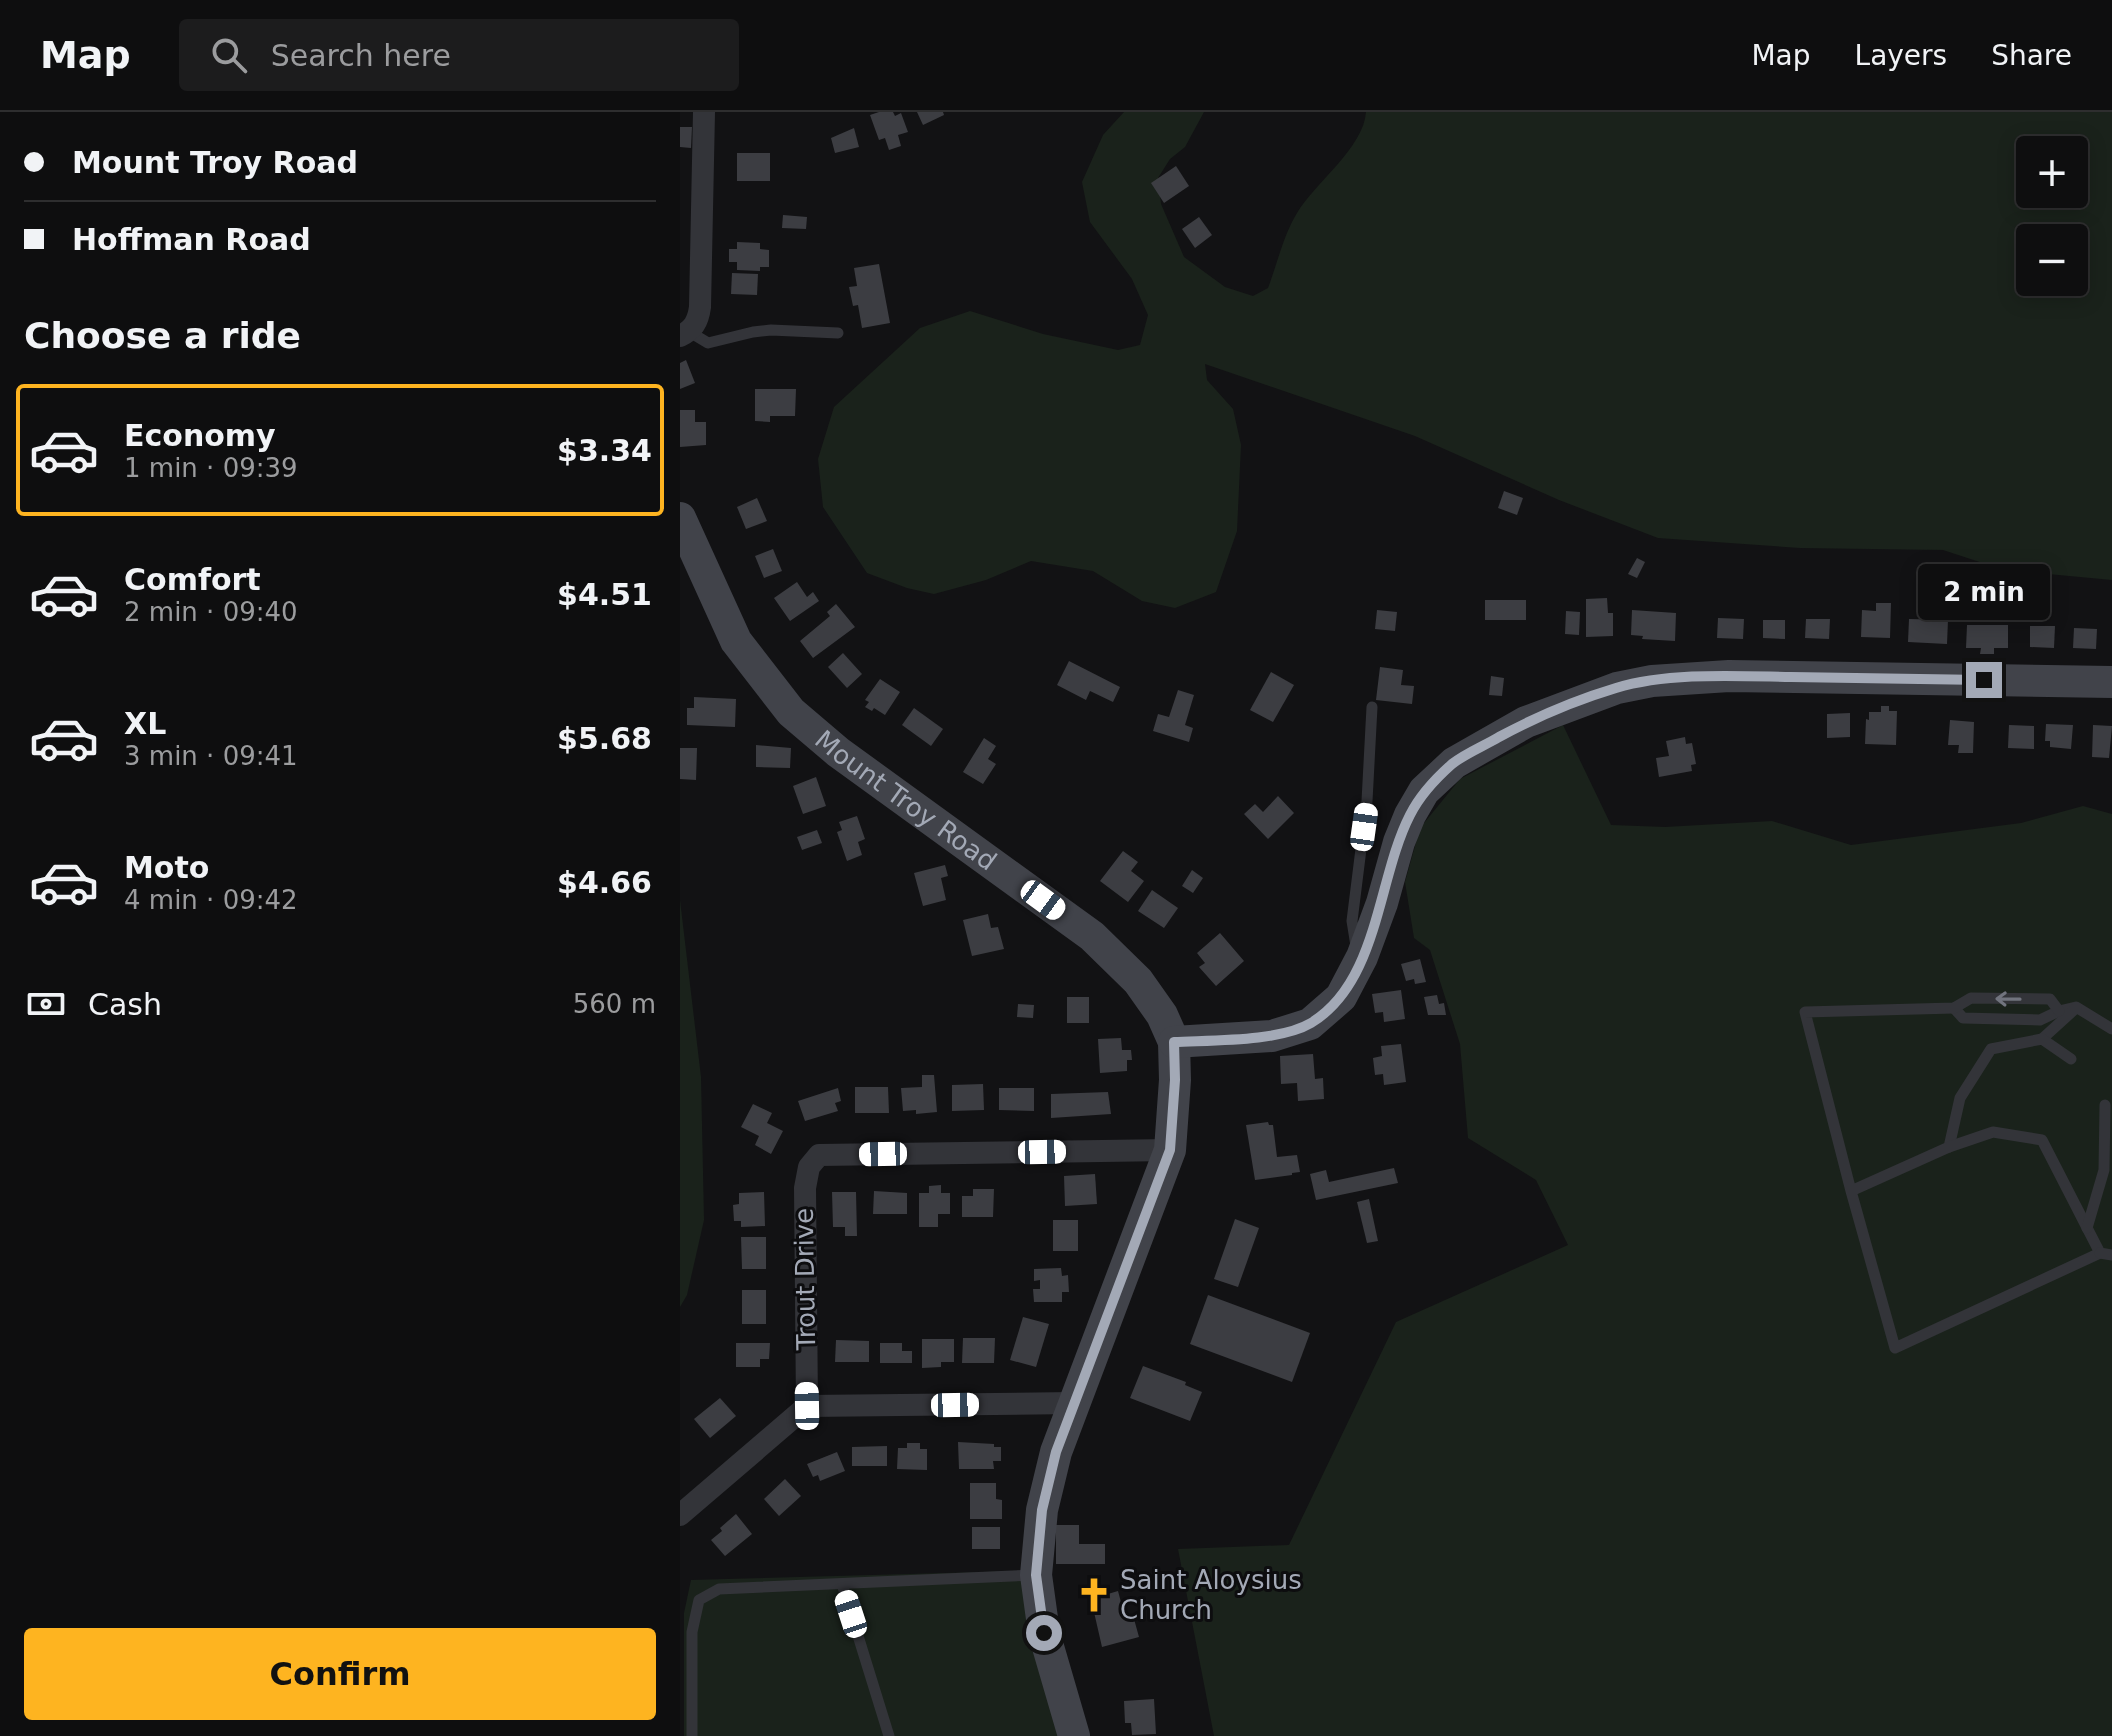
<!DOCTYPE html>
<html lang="en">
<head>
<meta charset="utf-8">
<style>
  :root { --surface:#0e0e0f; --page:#1c1c1d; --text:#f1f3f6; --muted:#9b9c9e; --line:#2e2e2f; --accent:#feb420 }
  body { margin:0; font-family:"DejaVu Sans",sans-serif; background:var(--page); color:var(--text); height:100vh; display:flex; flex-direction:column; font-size:30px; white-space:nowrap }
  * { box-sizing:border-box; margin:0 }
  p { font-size:26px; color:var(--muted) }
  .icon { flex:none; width:44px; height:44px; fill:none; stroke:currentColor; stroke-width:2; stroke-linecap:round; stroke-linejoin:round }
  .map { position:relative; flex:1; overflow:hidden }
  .side { display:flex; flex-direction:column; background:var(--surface); width:680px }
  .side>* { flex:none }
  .hud { display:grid; align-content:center; height:176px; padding:0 24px; background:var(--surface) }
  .buttons { position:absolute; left:1336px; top:24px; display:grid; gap:16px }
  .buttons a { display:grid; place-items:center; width:72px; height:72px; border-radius:8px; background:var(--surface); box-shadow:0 4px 20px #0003,0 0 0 2px var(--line); font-size:40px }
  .end { position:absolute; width:36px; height:36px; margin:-18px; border:10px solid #a3a9b6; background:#111; box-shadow:0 0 0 4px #111 }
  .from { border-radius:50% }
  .bubble { position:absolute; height:56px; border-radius:8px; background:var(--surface); box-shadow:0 4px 20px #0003,0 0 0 2px var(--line); font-size:26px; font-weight:800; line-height:56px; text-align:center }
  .car { position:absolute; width:24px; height:48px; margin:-24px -12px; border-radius:10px; box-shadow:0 0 6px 2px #0007; background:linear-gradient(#fff 24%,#345 0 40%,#fff 0 76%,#345 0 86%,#fff 0) }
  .hud b { display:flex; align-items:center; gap:28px; height:76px; font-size:30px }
  .hud b+b { border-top:2px solid var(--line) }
  .hud i { width:20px; height:20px; background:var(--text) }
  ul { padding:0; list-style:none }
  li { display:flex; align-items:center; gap:24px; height:132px; margin:0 16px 12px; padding:0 8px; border:4px solid transparent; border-radius:8px }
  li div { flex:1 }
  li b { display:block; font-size:30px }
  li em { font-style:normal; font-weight:800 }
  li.active { border-color:var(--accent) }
  li>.icon { width:72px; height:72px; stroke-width:1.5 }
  h2 { padding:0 24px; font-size:36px; line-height:96px }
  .pay { display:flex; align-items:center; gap:20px; height:88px; padding:0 24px; font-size:30px }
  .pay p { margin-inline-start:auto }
  .button { display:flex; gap:16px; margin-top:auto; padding:16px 24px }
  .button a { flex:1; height:92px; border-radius:8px; background:var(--accent); color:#111; font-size:32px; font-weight:800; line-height:92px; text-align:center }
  header { display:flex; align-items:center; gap:48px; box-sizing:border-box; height:112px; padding:0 40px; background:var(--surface); border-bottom:2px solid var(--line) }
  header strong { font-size:38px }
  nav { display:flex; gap:44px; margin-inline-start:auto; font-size:28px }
  .search { width:560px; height:72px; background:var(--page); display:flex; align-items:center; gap:20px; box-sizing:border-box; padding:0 28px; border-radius:8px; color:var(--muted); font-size:30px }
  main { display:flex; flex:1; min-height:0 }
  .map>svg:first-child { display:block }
  .green { fill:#1a221b; fill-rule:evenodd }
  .building { fill:#3c3d42 }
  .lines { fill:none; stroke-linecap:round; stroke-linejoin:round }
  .lane { stroke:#333439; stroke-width:11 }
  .street { stroke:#333439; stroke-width:22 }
  .secondary { stroke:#41434a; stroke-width:32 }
  .oneway { stroke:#71747e }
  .route { stroke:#a3a9b6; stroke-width:10 }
  .labels { text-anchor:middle; stroke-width:6; stroke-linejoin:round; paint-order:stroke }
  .street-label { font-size:26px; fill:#a3a9b6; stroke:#0d0d0f }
  .poi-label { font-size:26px; fill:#a3a9b6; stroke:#0d0d0f; text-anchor:start }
</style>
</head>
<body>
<header>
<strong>Map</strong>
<div class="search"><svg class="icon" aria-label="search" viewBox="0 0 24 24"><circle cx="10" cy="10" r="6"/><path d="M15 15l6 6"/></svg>Search here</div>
<nav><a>Map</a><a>Layers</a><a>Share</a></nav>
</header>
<main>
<section class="side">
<div class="hud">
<b><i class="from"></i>Mount Troy Road</b>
<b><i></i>Hoffman Road</b>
</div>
<h2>Choose a ride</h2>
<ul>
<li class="active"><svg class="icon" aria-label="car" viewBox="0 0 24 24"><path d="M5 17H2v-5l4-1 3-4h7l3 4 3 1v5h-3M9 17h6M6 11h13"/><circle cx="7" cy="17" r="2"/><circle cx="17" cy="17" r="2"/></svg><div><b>Economy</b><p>1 min · 09:39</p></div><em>$3.34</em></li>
<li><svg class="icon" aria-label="car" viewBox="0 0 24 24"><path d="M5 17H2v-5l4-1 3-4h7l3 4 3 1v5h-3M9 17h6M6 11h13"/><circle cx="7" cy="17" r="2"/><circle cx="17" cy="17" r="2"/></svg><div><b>Comfort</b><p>2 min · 09:40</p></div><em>$4.51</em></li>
<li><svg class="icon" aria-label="car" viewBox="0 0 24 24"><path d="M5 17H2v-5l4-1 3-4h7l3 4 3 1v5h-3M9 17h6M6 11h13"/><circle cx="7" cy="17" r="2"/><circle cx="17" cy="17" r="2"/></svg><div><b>XL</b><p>3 min · 09:41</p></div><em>$5.68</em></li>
<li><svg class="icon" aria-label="car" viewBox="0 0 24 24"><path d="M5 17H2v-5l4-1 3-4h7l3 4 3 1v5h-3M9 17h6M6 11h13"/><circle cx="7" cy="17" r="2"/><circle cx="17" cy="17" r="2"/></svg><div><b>Moto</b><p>4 min · 09:42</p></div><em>$4.66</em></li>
</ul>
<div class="pay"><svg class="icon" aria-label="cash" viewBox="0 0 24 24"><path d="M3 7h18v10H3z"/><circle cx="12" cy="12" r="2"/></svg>Cash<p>560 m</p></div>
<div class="button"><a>Confirm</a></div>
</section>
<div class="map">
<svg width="1432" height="1624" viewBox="0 0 1432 1624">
  <rect width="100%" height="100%" fill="#121214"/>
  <g class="green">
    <path d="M444 0H524L505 35 490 47 478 66 481 92 504 145 545 175 573 184 588 176C597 152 604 122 617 101 635 71 684 35 686 0H1432V468L1324 458 1263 438 1120 436 978 426 879 388 735 324 525 252 527 268 553 297 561 333 557 419 536 480 495 496 462 489 413 459 351 449 306 468 254 482 227 476 187 461 143 395 138 347 154 295 240 216 290 199 363 222 438 238 460 233 468 203 452 167 410 110 402 70 423 23ZM1350 38H1394V82H1350ZM1350 126H1394V170H1350Z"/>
    <polygon points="883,613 931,713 985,715 1092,709 1171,733 1341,711 1403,694 1432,702 1432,1624 534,1624 498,1437 609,1433 716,1210 888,1133 856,1068 788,1026 780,932 750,838 734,826 725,770 740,716 780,667"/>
    <polygon points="0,788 21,965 24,1108 7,1183 0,1195"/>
    <polygon points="342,1459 382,1624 4,1624 4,1501 11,1468"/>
  </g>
  <g class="building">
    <polygon points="199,0 213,0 215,4 221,1 228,20 218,23 221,34 209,38 205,26 199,28 190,3"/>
    <polygon points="237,0 263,0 264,3 243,13"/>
    <polygon points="0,15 12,15 11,36 0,35"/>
    <polygon points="174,16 179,35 155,41 151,26"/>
    <rect x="57" y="41" width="33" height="28"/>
    <polygon points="496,54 509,74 484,91 471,71"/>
    <polygon points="103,103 127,105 126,117 102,116"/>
    <polygon points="519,105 532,123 515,136 502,117"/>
    <polygon points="57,130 80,131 80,137 89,138 89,155 80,155 80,159 57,158 57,150 49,150 49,137 57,137"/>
    <polygon points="199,152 210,211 182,216 178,193 173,194 169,175 177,174 174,156"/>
    <polygon points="52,161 78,162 77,183 51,182"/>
    <polygon points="6,248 15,271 0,277 0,251"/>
    <polygon points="75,277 116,277 115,304 90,304 90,310 75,309"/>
    <polygon points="0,298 15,298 15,310 26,310 26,333 0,335"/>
    <polygon points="824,379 843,386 837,403 818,396"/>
    <polygon points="77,386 87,409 66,417 57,395"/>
    <polygon points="93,437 102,459 84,466 75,444"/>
    <polygon points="957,446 965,450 957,466 948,462"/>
    <polygon points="1261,457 1280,458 1279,480 1260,479"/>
    <polygon points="117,470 127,485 133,480 139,489 110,509 94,486"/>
    <polygon points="927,486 928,501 933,501 933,524 906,525 906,487"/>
    <rect x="805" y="488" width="41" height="20"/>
    <polygon points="1196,491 1211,491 1210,526 1181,525 1182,498 1196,499"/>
    <polygon points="156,492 175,515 133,546 120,529 150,504 147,500"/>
    <polygon points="697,498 717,500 715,519 695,517"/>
    <polygon points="952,498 996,501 995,529 962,527 963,524 951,523"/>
    <polygon points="886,499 900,500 899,523 885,522"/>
    <polygon points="1038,506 1064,507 1063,527 1037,526"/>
    <polygon points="1126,507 1150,507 1149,527 1125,526"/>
    <polygon points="1229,507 1268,508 1267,532 1228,530"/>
    <polygon points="1083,508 1105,508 1105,527 1083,526"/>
    <polygon points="1287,513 1328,513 1328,536 1314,536 1314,542 1300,542 1301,536 1286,536"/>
    <polygon points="1350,514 1375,514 1374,536 1350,535"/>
    <polygon points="1394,516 1417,517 1416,537 1393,536"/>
    <polygon points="163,541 182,562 167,576 148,555"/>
    <polygon points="389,549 440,575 433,590 410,579 406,588 377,573"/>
    <polygon points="700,555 723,558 721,573 734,574 732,592 696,588"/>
    <polygon points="591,560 614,573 593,610 570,598"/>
    <polygon points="811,564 824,566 822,584 809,583"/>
    <polygon points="200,567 220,580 205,603 194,596 192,599 185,595 189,590 185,588"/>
    <polygon points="498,578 514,583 505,613 513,616 509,630 473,619 478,602 489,605"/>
    <polygon points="14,585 56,587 55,615 7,613 7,596 14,596"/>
    <polygon points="1201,594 1209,594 1209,599 1217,599 1216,633 1185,632 1186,607 1189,608 1189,600 1201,600"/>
    <polygon points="234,596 263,617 251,634 222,613"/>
    <polygon points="1170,601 1170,625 1147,626 1147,602"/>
    <polygon points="1270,608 1294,610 1293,641 1278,641 1279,633 1268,633"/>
    <polygon points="1366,612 1393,613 1391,637 1370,635 1370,629 1365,629"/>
    <polygon points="1329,613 1354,614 1354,637 1328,636"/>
    <polygon points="1413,613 1432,614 1429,646 1412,645"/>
    <polygon points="1005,625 1006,632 1012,631 1016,652 1011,653 1012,659 979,665 976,646 989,644 986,629"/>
    <polygon points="304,626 316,634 308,647 316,652 303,672 283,660"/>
    <polygon points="76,633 111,636 110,656 76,655"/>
    <polygon points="0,636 17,636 16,668 0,667"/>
    <polygon points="136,665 146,694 123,702 113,674"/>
    <polygon points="598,684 614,701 588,727 564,702 575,692 583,700"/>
    <polygon points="177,704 185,727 178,730 182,743 167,749 157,720 162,718 159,710"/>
    <polygon points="137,718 142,731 122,738 117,725"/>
    <polygon points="443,739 458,750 451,759 464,769 448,790 420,769"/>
    <polygon points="265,753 268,764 261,766 266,788 243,794 234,761"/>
    <polygon points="512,758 523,766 513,781 502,774"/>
    <polygon points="472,778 498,796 484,816 458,799"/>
    <polygon points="308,802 311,816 318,815 324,837 292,844 283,808"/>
    <polygon points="540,821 564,849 536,874 519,855 525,851 517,841"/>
    <polygon points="740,847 746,870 735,872 734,867 726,869 721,852"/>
    <polygon points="721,878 725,907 704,910 703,900 695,901 692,882"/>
    <polygon points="757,883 759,892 764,891 766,903 748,903 744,885"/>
    <rect x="387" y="885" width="22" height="26"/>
    <polygon points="338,892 354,893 353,906 337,905"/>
    <polygon points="441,926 442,938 451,938 452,948 447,948 447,959 420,961 418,927"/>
    <polygon points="721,932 726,970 704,973 703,962 695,963 693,946 702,944 701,934"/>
    <polygon points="633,942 635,967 643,966 644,987 618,989 617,971 601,972 600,944"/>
    <polygon points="242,963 254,963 257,1000 236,1002 236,998 223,999 221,976 242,975"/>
    <polygon points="303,972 304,998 272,999 272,973"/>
    <polygon points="175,975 208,975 209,1001 175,1001"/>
    <polygon points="158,976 161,989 155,991 158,999 125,1009 118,989"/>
    <polygon points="319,976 354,976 354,999 319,998"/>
    <polygon points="428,980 431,1002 371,1006 371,982"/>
    <polygon points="73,992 92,1001 87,1011 103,1019 91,1042 75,1033 79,1024 61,1015"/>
    <polygon points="588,1010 589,1013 593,1013 597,1045 617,1043 620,1060 612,1061 612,1063 575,1068 566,1013"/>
    <polygon points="714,1056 718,1071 636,1088 630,1062 646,1058 649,1070"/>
    <polygon points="415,1062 417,1092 385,1094 384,1064"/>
    <polygon points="261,1073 261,1081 270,1081 270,1102 258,1102 258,1115 239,1115 239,1081 249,1081 249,1074"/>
    <polygon points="293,1077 314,1077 313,1105 282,1105 282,1084 293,1084"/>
    <polygon points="194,1079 227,1081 227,1102 193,1102"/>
    <polygon points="84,1080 85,1114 61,1115 61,1109 54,1109 53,1093 59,1092 59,1081"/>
    <polygon points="152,1080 176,1080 177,1124 165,1124 165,1115 153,1115"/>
    <polygon points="689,1087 698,1129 687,1131 677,1090"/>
    <polygon points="555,1107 579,1116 558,1175 534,1167"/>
    <rect x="373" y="1108" width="25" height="31"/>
    <polygon points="61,1125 86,1125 86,1157 62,1157"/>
    <polygon points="381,1156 382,1164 388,1163 389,1180 382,1180 382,1190 354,1190 353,1177 360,1177 360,1168 354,1169 354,1157"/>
    <rect x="62" y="1178" width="24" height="34"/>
    <polygon points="528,1183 630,1221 612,1270 510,1232"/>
    <polygon points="343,1205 369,1212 356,1255 330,1248"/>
    <polygon points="283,1226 315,1226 314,1251 282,1251"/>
    <polygon points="242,1227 274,1227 274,1250 261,1250 261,1255 242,1256"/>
    <polygon points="156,1228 189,1229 189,1250 155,1250"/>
    <polygon points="56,1231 90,1231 89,1247 80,1247 80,1255 56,1255"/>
    <polygon points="200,1231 222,1231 222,1239 232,1239 232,1251 200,1251"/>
    <polygon points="463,1254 506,1270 505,1273 522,1280 510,1309 450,1286"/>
    <polygon points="40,1286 56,1304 30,1326 14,1307"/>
    <polygon points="278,1330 314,1332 314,1335 321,1335 321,1349 313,1349 314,1357 279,1357"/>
    <polygon points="227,1331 240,1331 240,1337 247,1337 247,1358 217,1357 218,1336 227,1336"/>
    <polygon points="207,1334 207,1354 172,1354 172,1335"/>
    <polygon points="157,1340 165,1359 140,1369 138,1363 133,1365 127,1352"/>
    <polygon points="105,1367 121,1384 99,1404 84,1387"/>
    <polygon points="290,1371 316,1371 316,1387 322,1388 322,1407 290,1407"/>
    <polygon points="56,1402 72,1422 45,1444 31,1428 42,1419 40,1416"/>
    <polygon points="376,1413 399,1413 399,1432 425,1432 425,1452 376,1452"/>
    <rect x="292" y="1415" width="28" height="22"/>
    <polygon points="438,1479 446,1509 454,1507 459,1525 422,1535 411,1487"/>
    <polygon points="474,1587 476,1622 452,1623 451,1611 445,1611 444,1589"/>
  </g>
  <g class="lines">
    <g class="lane">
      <polyline points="8,219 28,231 73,220 91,218 158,221"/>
      <polyline points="676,834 672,809 687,689 692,595"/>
      <polyline points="1274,896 1283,906 1360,908 1379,899 1396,895 1432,917"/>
      <polyline points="1362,927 1396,896"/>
      <polyline points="1269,1035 1280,986 1311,937 1362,927 1391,947"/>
      <polyline points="1171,1079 1269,1035 1313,1020 1362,1028 1420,1141 1215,1236 1171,1079 1125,900 1274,896 1291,886 1370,887 1379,899"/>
      <polyline points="1407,1116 1424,1058 1425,993"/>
      <polyline points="1420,1141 1432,1143"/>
      <polyline points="162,1472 209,1624"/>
      <polyline points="12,1624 12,1520 19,1488 39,1477 355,1463"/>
    </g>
    <g class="street">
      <path d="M0 224C13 218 18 210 20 195L24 0"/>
      <polyline points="127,1294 125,1076 129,1055 139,1043 490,1038"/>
      <polyline points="0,1403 127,1294 394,1291"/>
    </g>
    <g class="secondary">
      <path id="s1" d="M0 406 56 529 111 600 158 640 412 824 458 869 482 903 494 930 495 968 490 1038 376 1340 362 1398 356 1463 364 1521 394 1624"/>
      <polyline points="494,930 592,924 630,912 661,885 682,845 702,791 719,730 730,703 744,679 774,651 846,610 937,576 972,569 1049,564 1432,570"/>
    </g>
  </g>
  <defs><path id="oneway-shaft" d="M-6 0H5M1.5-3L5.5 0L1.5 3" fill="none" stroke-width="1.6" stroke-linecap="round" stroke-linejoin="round" transform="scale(2)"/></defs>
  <use class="oneway" href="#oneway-shaft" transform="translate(1328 887) rotate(-179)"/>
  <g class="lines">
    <path class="route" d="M364 1521 356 1463 362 1398 376 1340 490 1038 495 968 494 930C531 928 599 930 631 911 699 870 697 767 730 703 740 683 755 667 772 652 786 641 804 634 819 625 856 605 896 588 936 576 989 560 1056 564 1111 565 1175 566 1240 567 1304 568"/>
  </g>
  <defs>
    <g id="church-bare" transform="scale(2.76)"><path d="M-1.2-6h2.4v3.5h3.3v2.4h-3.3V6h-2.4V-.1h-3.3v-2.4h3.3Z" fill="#feb420" stroke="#0d0d0f" stroke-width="2.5" paint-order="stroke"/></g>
  </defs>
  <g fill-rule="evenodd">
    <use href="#church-bare" x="414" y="1483"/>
  </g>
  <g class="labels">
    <g class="street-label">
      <text dy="9" stroke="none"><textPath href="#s1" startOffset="370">Mount Troy Road</textPath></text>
      <text transform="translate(125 1167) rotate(-91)" y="9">Trout Drive</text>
    </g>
    <g class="poi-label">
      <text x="440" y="1477">Saint Aloysius<tspan x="440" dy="30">Church</tspan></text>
    </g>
  </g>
</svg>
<div class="buttons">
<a>+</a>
<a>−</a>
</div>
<i class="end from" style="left:364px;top:1521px"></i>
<i class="end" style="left:1304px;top:568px"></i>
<div class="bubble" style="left:1238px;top:452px;width:132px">2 min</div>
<i class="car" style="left:684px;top:715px;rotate:8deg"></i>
<i class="car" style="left:363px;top:788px;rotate:126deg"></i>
<i class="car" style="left:362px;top:1040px;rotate:89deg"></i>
<i class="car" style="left:203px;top:1042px;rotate:269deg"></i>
<i class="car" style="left:275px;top:1293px;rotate:89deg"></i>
<i class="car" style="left:127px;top:1294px;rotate:359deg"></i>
<i class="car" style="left:171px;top:1502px;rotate:342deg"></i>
</div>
</main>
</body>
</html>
